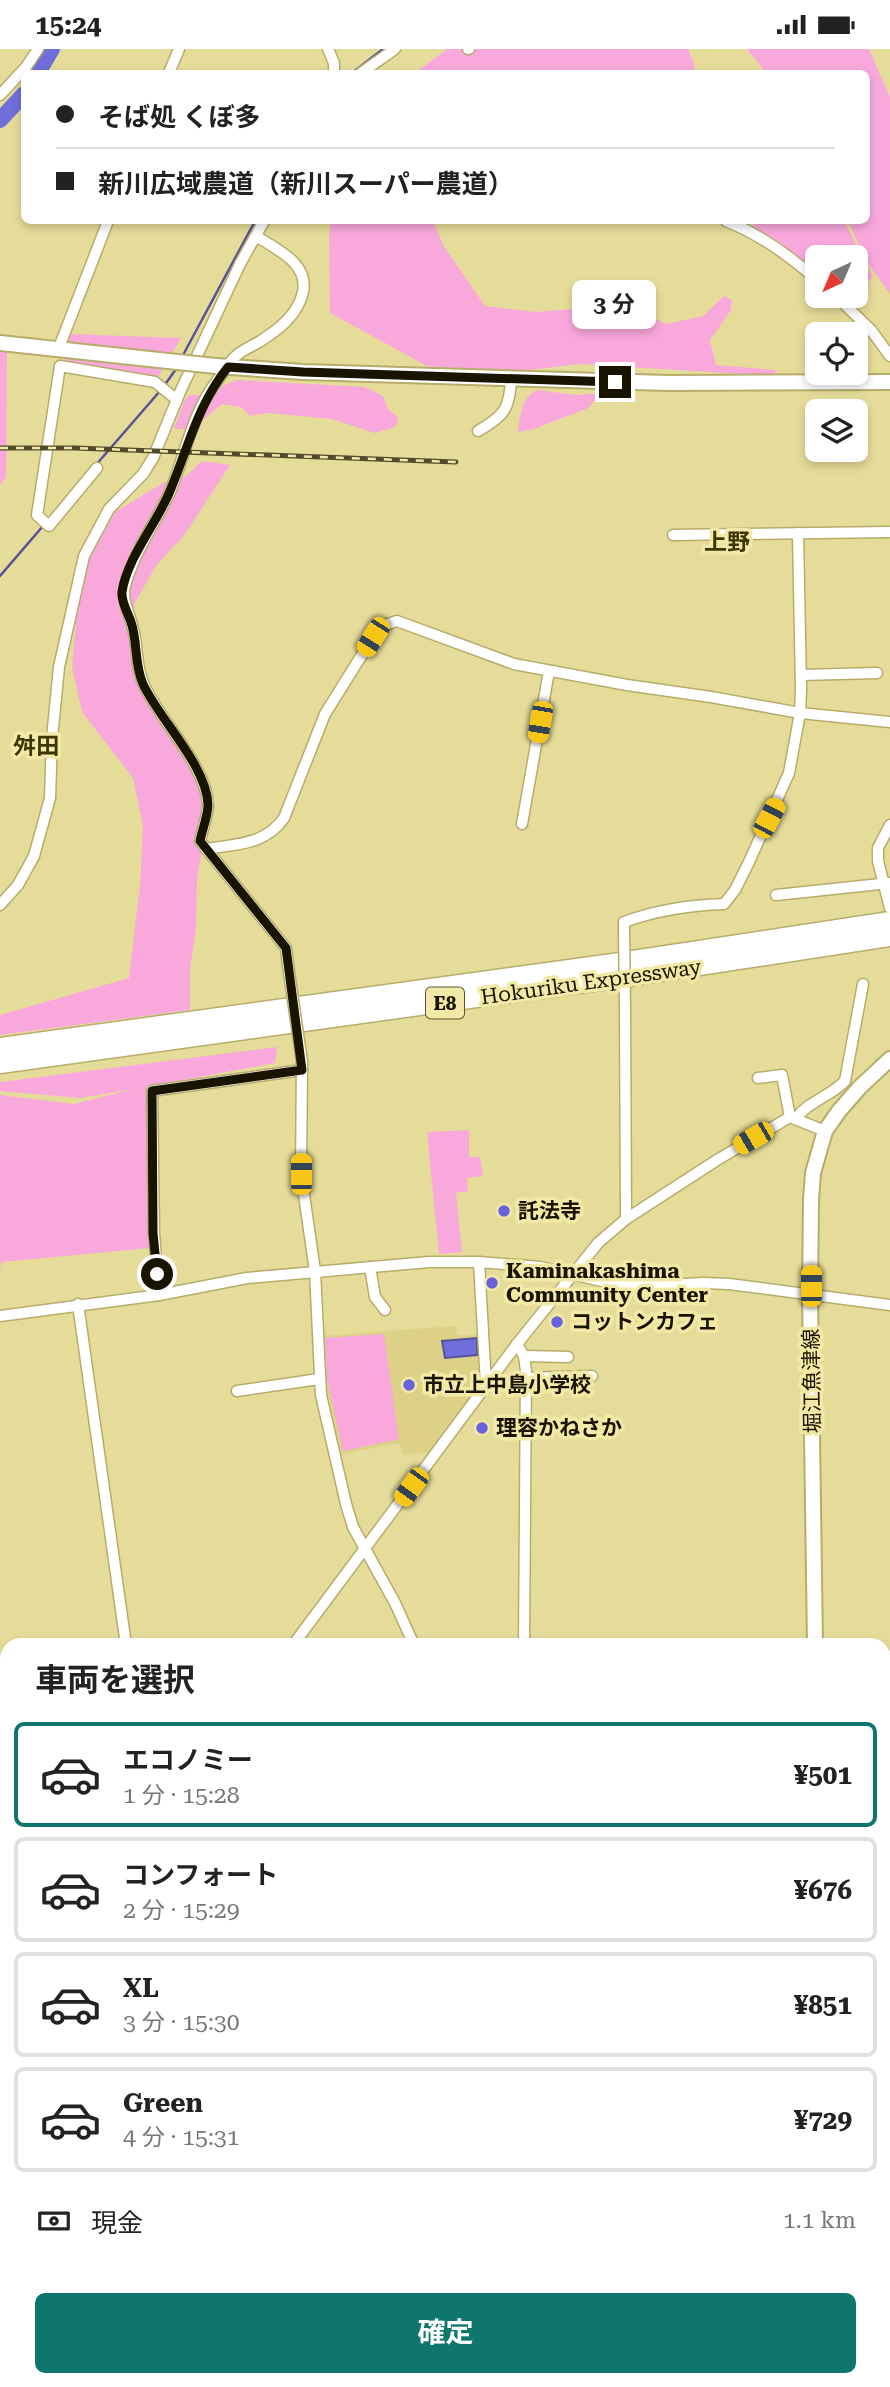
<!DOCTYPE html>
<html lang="ja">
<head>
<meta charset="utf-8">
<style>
  :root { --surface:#fff; --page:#f2f2f2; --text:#222; --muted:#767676; --line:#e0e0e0; --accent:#0f766e }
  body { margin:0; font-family:"Roboto Serif","Noto Sans JP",serif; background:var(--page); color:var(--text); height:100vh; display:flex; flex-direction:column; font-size:26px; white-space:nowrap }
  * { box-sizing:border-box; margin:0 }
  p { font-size:23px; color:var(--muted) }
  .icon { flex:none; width:38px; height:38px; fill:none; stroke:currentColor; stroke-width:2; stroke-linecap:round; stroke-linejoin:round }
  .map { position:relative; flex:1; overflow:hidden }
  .drawer { position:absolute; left:0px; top:1589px; width:891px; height:749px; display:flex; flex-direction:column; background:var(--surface); border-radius:21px 21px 0 0; box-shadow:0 4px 10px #0003 }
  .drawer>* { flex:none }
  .top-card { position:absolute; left:21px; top:21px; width:849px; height:154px; border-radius:10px; box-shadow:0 4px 10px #0003; display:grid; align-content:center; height:154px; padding:0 35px; background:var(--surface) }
  .needle { width:46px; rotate:224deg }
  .tools { position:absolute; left:805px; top:196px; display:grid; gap:14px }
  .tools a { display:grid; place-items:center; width:63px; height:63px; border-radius:10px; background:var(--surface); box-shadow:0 4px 10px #0003; font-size:35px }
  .end { position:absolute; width:32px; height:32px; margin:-16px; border:9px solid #181400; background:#fff; box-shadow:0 0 0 4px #fff }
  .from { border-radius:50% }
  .bubble { position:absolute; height:49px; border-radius:10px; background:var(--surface); box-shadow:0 4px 10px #0003; font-size:23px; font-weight:700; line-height:49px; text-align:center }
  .car { position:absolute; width:21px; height:42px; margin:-21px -10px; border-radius:9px; box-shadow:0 0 5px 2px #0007; background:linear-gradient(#f5c518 24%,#345 0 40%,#f5c518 0 76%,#345 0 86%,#f5c518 0) }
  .top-card b { display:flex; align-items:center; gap:24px; height:66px; font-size:26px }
  .top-card b+b { border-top:2px solid var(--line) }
  .top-card i { width:18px; height:18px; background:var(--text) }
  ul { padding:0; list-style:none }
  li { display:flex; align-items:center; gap:21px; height:105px; margin:0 14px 10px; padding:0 21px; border:4px solid var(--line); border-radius:10px }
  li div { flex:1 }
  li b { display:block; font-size:26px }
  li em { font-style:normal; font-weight:700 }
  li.on { border-color:var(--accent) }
  li>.icon { width:63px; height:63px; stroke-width:1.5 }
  h2 { padding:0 35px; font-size:32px; line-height:84px }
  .pay { display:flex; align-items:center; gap:18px; height:77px; padding:0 35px; font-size:26px }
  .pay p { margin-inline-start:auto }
  .action { display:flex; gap:14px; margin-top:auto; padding:14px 35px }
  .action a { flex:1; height:80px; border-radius:10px; background:var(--accent); color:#fff; font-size:28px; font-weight:700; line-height:80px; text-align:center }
  .status { display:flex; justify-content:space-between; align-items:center; height:49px; padding:0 35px; background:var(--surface); direction:ltr }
  .status svg { height:19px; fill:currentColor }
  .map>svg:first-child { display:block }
  .built { fill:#dcd186 }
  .green { fill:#f9a8dc }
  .water { fill:#706eda; stroke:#565399; stroke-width:2 }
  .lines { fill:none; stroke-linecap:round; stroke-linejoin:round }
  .stream { stroke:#565399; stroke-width:2.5 }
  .river { stroke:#706eda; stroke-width:16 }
  .street-casing { stroke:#b6ad6b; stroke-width:13 }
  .secondary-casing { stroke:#b6ad6b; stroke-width:18 }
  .highway-casing { stroke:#b6ad6b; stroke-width:21 }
  .street { stroke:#fff; stroke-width:10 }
  .secondary { stroke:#fff; stroke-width:14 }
  .highway { stroke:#fff; stroke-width:18 }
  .rail-casing { stroke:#514b2a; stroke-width:5 }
  .rail { stroke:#f3e9a6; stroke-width:2.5; stroke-dasharray:8; stroke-linecap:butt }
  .street-bridge-casing { stroke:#b6ad6b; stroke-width:13; stroke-linecap:butt }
  .secondary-bridge-casing { stroke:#b6ad6b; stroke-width:18; stroke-linecap:butt }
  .street-bridge { stroke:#fff; stroke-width:10 }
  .secondary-bridge { stroke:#fff; stroke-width:14 }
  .route { stroke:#181400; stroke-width:9 }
  .poi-dot { fill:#6862dc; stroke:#f3e9a6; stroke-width:2.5 }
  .labels { text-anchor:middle; stroke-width:7; stroke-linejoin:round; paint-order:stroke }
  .shield { fill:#f3e9a6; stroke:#5a5432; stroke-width:2 }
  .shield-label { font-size:19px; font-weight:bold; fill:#181400 }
  .street-label { font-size:21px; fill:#181400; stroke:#f3e9a6 }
  .poi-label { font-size:21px; font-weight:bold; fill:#181400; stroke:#f3e9a6; text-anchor:start }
  .neighbourhood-label { font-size:23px; font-weight:bold; fill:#3d3600; stroke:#f3e9a6 }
</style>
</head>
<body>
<div class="status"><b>15:24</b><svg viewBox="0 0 49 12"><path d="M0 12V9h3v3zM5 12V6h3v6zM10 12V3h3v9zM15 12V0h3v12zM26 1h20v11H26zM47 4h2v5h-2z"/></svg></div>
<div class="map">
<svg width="890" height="2338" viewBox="0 0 890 2338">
  <rect width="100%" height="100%" fill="#e6dc99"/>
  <polygon class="built" points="455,1277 458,1286 479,1285 482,1330 434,1402 403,1406 400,1394 342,1405 325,1331 322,1287"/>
  <g class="green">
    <polygon points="447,0 688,0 695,17 692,24 415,24"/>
    <polygon points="747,0 869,0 890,48 890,245 867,213 848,172 866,172 866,24 766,24"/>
    <polygon points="331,172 433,172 443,196 485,257 536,263 609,257 639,262 666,275 703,267 724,247 732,251 731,261 710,291 716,316 775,321 776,327 579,315 504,324 427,317 330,264 329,184"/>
    <polygon points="756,172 844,172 873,228 856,246 856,208 817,208 817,228 751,178"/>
    <polygon points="70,285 181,289 172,304 69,294"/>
    <polygon points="0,301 7,302 6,428 0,436"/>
    <polygon points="66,306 165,317 156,330 64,314"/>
    <polygon points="237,331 365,338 383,347 388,360 398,368 397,375 393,379 374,384 332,370 268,364 250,367 241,358 222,355 203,371 198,383 174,379 185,351 189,346 201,346"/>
    <path d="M537 341 577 346 602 344 588 359 534 380 518 383C520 367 521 349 537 341Z"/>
    <polygon points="202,412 230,416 185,485 156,517 134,555 138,608 162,673 190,712 210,756 197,830 196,880 190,919 190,961 0,986 0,966 129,929 140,836 143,778 133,729 82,663 72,618 80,527 115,463 163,434 185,428"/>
    <polygon points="277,998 275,1014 146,1038 150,1199 1,1213 0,1224 0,1046 74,1055 134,1040 80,1049 0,1042 0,1033"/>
    <polygon points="469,1081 469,1108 480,1108 483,1127 467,1129 468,1142 456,1144 462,1203 439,1205 427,1083"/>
    <polygon points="384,1285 399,1390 343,1402 327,1330 325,1289"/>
  </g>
  <polygon class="water" points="477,1289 477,1306 445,1309 442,1292"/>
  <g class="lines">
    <g class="stream">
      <polyline points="352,24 383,0"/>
      <polyline points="182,308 255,172"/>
      <polyline points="164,337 176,320"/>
      <polyline points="95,417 160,342"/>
      <polyline points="0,527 43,477"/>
    </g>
    <g class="river">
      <polyline points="38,24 52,0"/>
      <polyline points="0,71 24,45"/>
      <polyline points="34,2338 37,2331"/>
    </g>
    <g class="street-casing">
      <g id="street">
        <polyline points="328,0 334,14 334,24"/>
        <polyline points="468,0 469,0"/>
        <polyline points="169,24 179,0"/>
        <polyline points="361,24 395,0"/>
        <polyline points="0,46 26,18 38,0"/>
        <path d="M726 172C759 185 790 207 817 231"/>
        <path d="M256 187C276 200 309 214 303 243 298 266 278 281 259 293 252 297 242 301 236 307 229 313 223 324 217 332 192 364 185 407 170 443 158 469 141 492 131 519 117 554 127 550 134 584 138 602 136 619 144 636 159 670 207 718 208 756 208 767 202 781 200 792L286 899 288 916"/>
        <polyline points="836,247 871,281 890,307"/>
        <polyline points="58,301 108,172"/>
        <path d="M478 382C504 367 510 360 511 329"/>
        <polyline points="97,419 49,477 37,466 60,317 155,333 177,351"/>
        <polyline points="673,486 890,483"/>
        <polyline points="801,626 877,624"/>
        <polyline points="522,775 549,622"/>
        <polyline points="890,776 878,799 878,812 890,859"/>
        <path d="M206 800C237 795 265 796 284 769L325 665 373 588 385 576 397 572 514 615 627 636 711 648 800 664 890 673"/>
        <polyline points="776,846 890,834"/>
        <polyline points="0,856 18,836 34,807 50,749 52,689 59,618 84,507 109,460 143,425 153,409 180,343 240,215 264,172"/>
        <path d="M624 878V873C657 861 689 856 724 855L735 841 749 813 789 724 800 664 801 640 798 484"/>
        <polyline points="625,960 626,1170"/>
        <polyline points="302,1013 301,1125 315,1222 321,1346 346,1455 353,1478 395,1554 414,1596"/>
        <polyline points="758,1029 782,1026 790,1068"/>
        <path d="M796 1069C809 1052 831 1047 845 1032L863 935"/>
        <polyline points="479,1213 486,1335"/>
        <polyline points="370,1218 375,1248 385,1261"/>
        <polyline points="159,1246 154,1184 152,1042 302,1021"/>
        <polyline points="78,1255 126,1596"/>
        <polyline points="0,1267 159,1246 247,1229 429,1213 479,1213 540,1218 611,1234 645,1237 703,1234 729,1235 890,1256"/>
        <polyline points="517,1295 524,1307 526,1322 524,1596"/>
        <polyline points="524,1307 568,1308"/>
        <polyline points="526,1329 592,1327"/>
        <polyline points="237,1342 319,1330"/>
        <polyline points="293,1596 517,1295 598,1194 626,1170 717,1111 790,1068 825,1082"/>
        <polyline points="884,1626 890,1626"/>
        <polyline points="0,1679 7,1678"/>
        <polyline points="0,1893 7,1894"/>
        <polyline points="884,1968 890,1968"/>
        <polyline points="884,2030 890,2018"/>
        <polyline points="884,2318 890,2311"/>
        <polyline points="415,2331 421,2336"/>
        <polyline points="765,2331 773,2338"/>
        <polyline points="17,2338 20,2331"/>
        <polyline points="584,2338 590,2331"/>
        <polyline points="867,2338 873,2331"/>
      </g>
    </g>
    <g class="secondary-casing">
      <g id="secondary">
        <polyline points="0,294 168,312"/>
        <polyline points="216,317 303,323 668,334 890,333"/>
        <polyline points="815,1596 810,1246 811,1150 813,1124 825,1082 839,1062 860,1038 890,1010"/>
        <polyline points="0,2033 7,2030"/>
        <polyline points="0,2079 7,2084"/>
        <polyline points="325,2338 334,2331"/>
      </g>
    </g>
    <g class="highway-casing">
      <g id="highway">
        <polyline points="0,998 613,914 890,872"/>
        <polyline points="0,1015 615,930 890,888"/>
        <polyline points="884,1762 890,1762"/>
        <polyline points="884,1778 890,1778"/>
        <polyline points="0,2119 7,2106"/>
        <polyline points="0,2152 7,2138"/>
      </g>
    </g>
    <use href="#street" class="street"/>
    <use href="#secondary" class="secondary"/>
    <use href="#highway" class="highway"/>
    <g class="rail-casing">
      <polyline id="rail" points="0,399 75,399 456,413"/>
    </g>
    <use href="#rail" class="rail"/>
    <g class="street-bridge-casing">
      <g id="street-bridge">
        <polyline points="624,878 625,960"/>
        <polyline points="288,916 302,1013"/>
      </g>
    </g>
    <g class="secondary-bridge-casing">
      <polyline id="secondary-bridge" points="168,312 216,317"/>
    </g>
    <use href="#street-bridge" class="street-bridge"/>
    <use href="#secondary-bridge" class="secondary-bridge"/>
  </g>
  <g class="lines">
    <path class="route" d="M157 1225 153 1184 152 1042 302 1021 286 899 200 792C202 781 208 767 208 756 207 717 159 670 143 635 134 615 138 594 131 573 128 564 121 553 122 543 127 509 157 474 170 442 188 399 198 355 228 318L303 323 615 333"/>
  </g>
  <g class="poi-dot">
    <circle cx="504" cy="1162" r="7"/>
    <circle cx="492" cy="1234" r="7"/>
    <circle cx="557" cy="1273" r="7"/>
    <circle cx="409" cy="1336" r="7"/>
    <circle cx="482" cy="1379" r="7"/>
  </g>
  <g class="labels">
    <rect class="shield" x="426" y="938.5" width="38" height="31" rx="5"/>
    <g class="shield-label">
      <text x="445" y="961">E8</text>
    </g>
    <g class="street-label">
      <text transform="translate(591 933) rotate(-8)" y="7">Hokuriku Expressway</text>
      <text transform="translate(812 1332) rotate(-91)" y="7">堀江魚津線</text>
    </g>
    <g class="poi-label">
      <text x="518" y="1169">託法寺</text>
      <text x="506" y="1229">Kaminakashima<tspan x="506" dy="24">Community Center</tspan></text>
      <text x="571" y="1280">コットンカフェ</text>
      <text x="423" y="1343">市立上中島小学校</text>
      <text x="496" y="1386">理容かねさか</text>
    </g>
    <g class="neighbourhood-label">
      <text x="727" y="501">上野</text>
      <text x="36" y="705">舛田</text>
    </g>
  </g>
</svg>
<div class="tools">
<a><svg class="needle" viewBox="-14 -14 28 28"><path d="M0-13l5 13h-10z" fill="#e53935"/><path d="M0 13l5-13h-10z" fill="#767676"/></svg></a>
<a><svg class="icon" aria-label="locate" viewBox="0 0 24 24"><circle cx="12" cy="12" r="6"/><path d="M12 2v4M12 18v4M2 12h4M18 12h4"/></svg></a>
<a><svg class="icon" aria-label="layers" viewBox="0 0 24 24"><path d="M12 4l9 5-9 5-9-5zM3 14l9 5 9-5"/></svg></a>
</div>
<i class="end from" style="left:157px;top:1225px"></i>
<i class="end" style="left:615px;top:333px"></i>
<div class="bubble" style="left:572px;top:231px;width:84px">3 分</div>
<i class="car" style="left:373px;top:588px;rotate:212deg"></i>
<i class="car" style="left:540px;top:673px;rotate:190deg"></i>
<i class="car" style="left:769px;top:769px;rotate:28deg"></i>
<i class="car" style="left:753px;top:1089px;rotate:240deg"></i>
<i class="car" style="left:301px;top:1125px;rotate:0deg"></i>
<i class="car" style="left:811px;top:1237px;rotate:0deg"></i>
<i class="car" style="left:411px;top:1438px;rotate:216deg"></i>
<div class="top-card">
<b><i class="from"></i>そば処 くぼ多</b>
<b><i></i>新川広域農道（新川スーパー農道）</b>
</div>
<section class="drawer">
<h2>車両を選択</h2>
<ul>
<li class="on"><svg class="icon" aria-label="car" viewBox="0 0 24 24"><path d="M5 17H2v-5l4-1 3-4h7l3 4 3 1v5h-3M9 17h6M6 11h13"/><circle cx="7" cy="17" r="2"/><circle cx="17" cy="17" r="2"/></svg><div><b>エコノミー</b><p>1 分 · 15:28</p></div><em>¥501</em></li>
<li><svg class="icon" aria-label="car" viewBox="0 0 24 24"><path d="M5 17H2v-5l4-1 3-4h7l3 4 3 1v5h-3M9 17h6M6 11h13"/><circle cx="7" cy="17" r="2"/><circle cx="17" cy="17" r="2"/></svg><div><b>コンフォート</b><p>2 分 · 15:29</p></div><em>¥676</em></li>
<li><svg class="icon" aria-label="car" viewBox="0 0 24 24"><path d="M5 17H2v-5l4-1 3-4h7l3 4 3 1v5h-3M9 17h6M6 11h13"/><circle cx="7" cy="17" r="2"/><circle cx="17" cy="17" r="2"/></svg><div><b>XL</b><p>3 分 · 15:30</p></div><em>¥851</em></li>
<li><svg class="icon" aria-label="car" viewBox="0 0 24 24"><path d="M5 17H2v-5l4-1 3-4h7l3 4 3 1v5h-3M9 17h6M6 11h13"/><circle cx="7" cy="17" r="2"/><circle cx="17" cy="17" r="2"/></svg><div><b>Green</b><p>4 分 · 15:31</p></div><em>¥729</em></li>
</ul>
<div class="pay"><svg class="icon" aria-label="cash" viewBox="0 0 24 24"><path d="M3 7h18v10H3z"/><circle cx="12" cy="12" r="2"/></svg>現金<p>1.1 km</p></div>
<div class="action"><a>確定</a></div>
</section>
</div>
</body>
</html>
